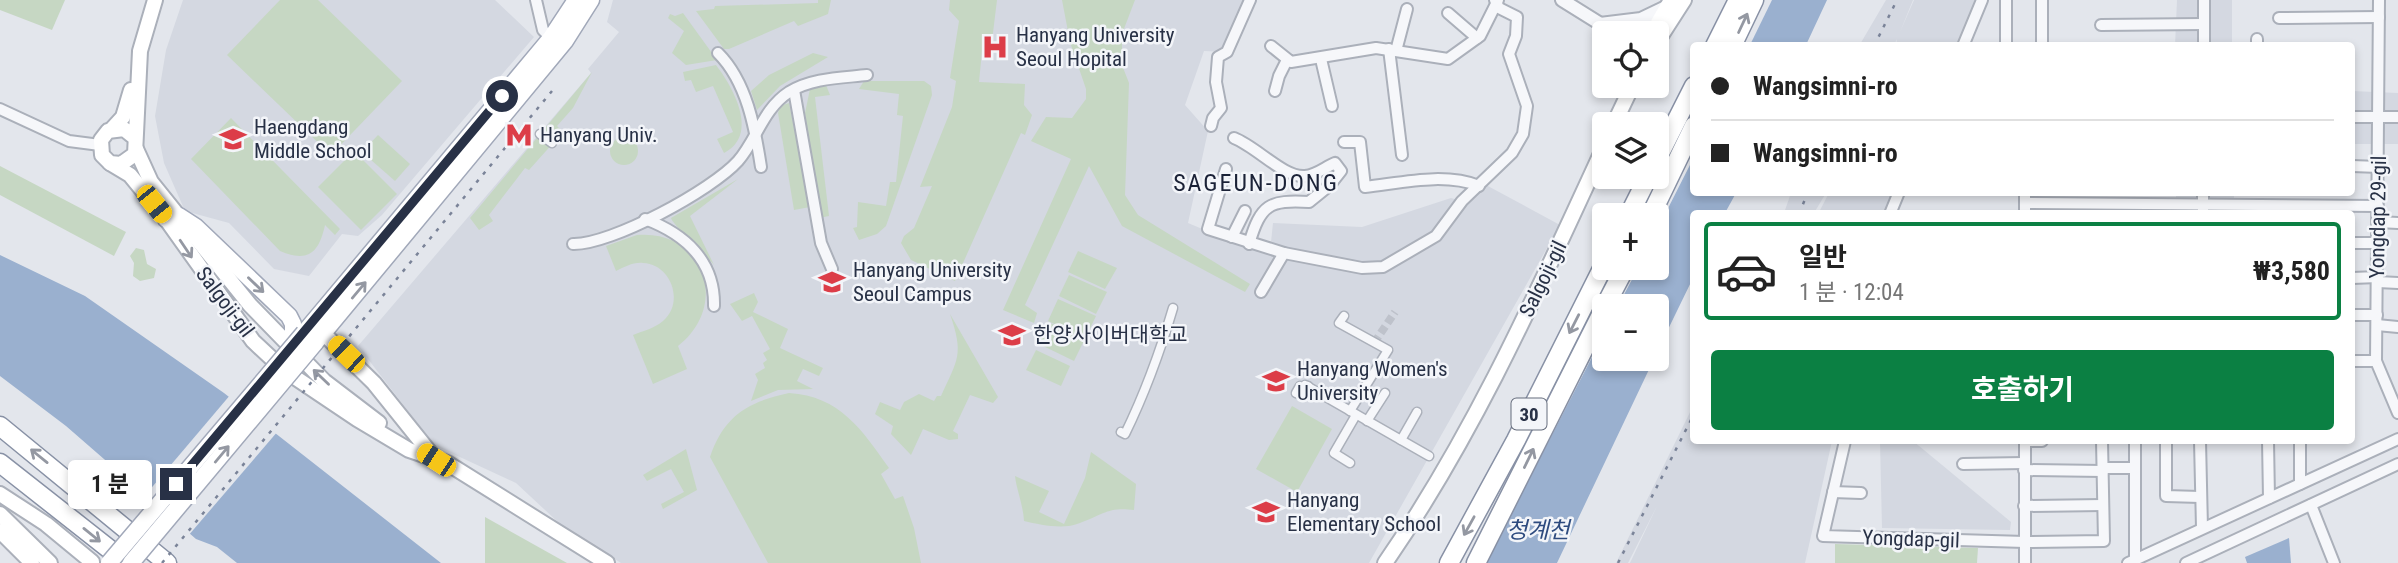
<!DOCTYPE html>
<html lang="ko">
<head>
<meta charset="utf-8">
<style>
  :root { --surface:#fff; --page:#f6f6f6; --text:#222; --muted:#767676; --line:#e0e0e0; --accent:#0b8043 }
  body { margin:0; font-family:"Roboto Condensed","Noto Sans KR",sans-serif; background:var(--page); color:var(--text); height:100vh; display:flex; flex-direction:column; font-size:26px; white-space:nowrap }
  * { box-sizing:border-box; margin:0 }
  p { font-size:23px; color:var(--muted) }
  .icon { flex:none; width:38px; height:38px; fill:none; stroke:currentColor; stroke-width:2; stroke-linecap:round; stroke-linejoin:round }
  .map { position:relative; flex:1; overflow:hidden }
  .side { position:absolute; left:1690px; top:210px; width:665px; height:234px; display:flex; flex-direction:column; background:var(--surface); border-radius:7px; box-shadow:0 4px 10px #0003 }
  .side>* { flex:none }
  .banner { position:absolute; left:1690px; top:42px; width:665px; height:154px; border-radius:7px; box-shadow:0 4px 10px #0003; display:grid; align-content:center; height:154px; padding:0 21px; background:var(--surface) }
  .fabs { position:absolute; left:1592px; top:21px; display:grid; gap:14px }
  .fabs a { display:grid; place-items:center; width:77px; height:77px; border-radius:7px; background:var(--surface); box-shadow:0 4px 10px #0003; font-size:35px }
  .end { position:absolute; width:32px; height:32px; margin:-16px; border:9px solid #283146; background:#fff; box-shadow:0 0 0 4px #fff }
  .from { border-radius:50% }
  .bubble { position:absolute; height:49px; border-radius:7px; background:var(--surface); box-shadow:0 4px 10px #0003; font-size:23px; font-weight:700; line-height:49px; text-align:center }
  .car { position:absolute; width:21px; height:42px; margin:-21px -10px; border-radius:9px; box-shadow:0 0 5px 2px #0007; background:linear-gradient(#f5c518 24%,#345 0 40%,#f5c518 0 76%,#345 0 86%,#f5c518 0) }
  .banner b { display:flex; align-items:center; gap:24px; height:66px; font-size:26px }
  .banner b+b { border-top:2px solid var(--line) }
  .banner i { width:18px; height:18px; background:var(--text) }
  ul { padding:12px 0 0; list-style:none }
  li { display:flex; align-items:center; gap:21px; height:98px; margin:0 14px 10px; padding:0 7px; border:4px solid transparent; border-radius:7px }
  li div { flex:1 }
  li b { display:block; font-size:26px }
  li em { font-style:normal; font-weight:700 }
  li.active { border-color:var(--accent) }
  li>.icon { width:63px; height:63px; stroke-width:1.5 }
  .action { display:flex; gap:14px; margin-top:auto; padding:14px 21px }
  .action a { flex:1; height:80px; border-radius:7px; background:var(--accent); color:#fff; font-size:28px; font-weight:700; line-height:80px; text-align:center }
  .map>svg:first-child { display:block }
  .built { fill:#d4d8e1 }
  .green { fill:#c6d7c3 }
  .water { fill:#9ab0cf }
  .pier { fill:#e3e6ec }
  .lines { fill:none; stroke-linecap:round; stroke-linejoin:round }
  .pedestrian-tunnel { stroke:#bec2cb; stroke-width:8; stroke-dasharray:8 4; stroke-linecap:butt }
  .pedestrian-casing { stroke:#abb0ba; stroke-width:11 }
  .minor-casing { stroke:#abb0ba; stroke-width:14 }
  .tertiary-casing { stroke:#abb0ba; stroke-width:16 }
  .secondary-casing { stroke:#abb0ba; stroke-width:18 }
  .primary-casing { stroke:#a1a8b9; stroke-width:19 }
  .trunk-casing { stroke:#8891a5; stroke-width:21 }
  .pedestrian { stroke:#f6f7fa; stroke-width:8 }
  .minor { stroke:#f6f7fa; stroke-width:10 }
  .tertiary { stroke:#f6f7fa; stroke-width:12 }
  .secondary { stroke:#fff; stroke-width:14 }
  .primary { stroke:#fff; stroke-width:16 }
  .trunk { stroke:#fff; stroke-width:18 }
  .rail { stroke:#7a8398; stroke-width:2.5; stroke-dasharray:3.5 7; stroke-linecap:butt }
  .primary-bridge-casing { stroke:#a1a8b9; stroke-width:19; stroke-linecap:butt }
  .primary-bridge { stroke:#fff; stroke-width:16 }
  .oneway { stroke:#9498a2 }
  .route { stroke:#283146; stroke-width:9 }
  .labels { text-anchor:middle; stroke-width:5; stroke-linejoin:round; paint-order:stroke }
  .shield { fill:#f3f5f9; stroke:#656c7c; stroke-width:2 }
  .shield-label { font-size:19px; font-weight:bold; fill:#283146 }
  .poi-label { font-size:21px; fill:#283146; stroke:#f3f5f9; text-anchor:start }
  .street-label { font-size:21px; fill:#283146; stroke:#f3f5f9 }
  .water-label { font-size:23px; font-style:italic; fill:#2e4b7f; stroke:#f3f5f9 }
  .quarter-label { font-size:24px; letter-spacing:2px; fill:#1b2237; stroke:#f3f5f9 }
</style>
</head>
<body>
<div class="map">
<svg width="2398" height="563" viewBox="0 0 2398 563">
  <rect width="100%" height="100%" fill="#e3e6ec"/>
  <g class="built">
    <polygon points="183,0 495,0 534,37 382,215 358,236 342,234 309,276 274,269 229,223 185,211 164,163 155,116 166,50"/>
    <polygon points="613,0 1246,0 1225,52 1204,51 1185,105 1208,131 1188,223 1248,248 1279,255 1271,242 1273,223 1362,227 1451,198 1462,201 1486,185 1560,225 1369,563 621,563 559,523 516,483 434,445 358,346 591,73 588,69 619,32 607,22"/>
    <polygon points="1886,0 1913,0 1900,32 1914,0 1982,0 1960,45 1896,45 1897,39 1894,45 1859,46"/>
    <polygon points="2177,0 2232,0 2232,45 2175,46"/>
    <polygon points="2352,91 2398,93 2398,144 2352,144"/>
    <polygon points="1791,193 1791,192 1826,193 1814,213 1784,213"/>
    <polygon points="1829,193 1904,193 1896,213 1818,214"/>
    <polygon points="2176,193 2234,193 2234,213 2176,214"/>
    <polygon points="1694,404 1694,433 1688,445 1694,435 1694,441 1832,441 1805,563 1630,563 1657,506 1628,563 1616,563"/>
    <polygon points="1880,441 1913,441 2011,522 2010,530 1882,528"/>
  </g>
  <g class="green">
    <polygon points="0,0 65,0 52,30 0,10"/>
    <polygon points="280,0 318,0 402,81 331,155 227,55"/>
    <polygon points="818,0 831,0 828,14 798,26 794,21 729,49 724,49 696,11 714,9 715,6 818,3"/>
    <polygon points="950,0 997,0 992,41 983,41 979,82 1025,84 1024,105 1032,115 1025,135 1021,133 955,281 911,260 901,243 904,236 914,228 932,186 920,187 952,107 956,81 950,78 959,21 949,10"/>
    <polygon points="1062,0 1135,0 1122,34 1122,65 1129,83 1125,195 1138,215 1250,284 1245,292 1122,226 1089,166 1025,305 1037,313 1034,323 1003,310 1071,159 1031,141 1046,117 1072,118 1086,99 1086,89 1070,42"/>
    <polygon points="683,13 717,60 686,65 672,53 684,31 668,18 670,14 675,16"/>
    <polygon points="813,53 828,57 780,86 757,110 751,91 769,75"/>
    <path d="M716 65C733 87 760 135 724 153L717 139 733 132 713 86 696 92 691 80 685 81 683 72Z"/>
    <polygon points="592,72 573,108 557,126 563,132 529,170 525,168 489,215 493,221 479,230 470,218"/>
    <polygon points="864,81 924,81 931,86 932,95 886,226 877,234 859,240 853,228 857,227 858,202 886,206 890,182 896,182 903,116 897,115 899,94 859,89"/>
    <polygon points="826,85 830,95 815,97 829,216 819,218 805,113 810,89"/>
    <polygon points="789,103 810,207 794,210 778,113 780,106"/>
    <path d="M231 118 340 229 335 235 325 225C319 253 308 263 280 251L191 159Z"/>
    <polygon points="378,135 410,164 395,181 362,152"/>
    <circle cx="624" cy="151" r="14"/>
    <polygon points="354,151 397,194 361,230 318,187"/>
    <polygon points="0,166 126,232 114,256 0,195"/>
    <path d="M738 179 690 216 714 265C706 255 672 224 671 218Z"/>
    <path d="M637 235C705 229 730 306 678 346L687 369 653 384 633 335C643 331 655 328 663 321 685 302 671 264 643 263 633 262 625 267 616 271L606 246Z"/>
    <polygon points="136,248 144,250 147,264 156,269 154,278 140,281 133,276 134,263 130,256"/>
    <polygon points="1078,251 1117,268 1105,289 1068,272"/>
    <polygon points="1069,275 1107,292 1096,314 1059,296"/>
    <polygon points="754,293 758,302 753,312 788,329 780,348 823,368 819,376 803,369 797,381 813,389 778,390 751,401 758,380 755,374 765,368 763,363 767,360 763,353 770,349 752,316 742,321 730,304"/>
    <polygon points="1058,299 1096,316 1074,361 1037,343 1047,322 1065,329 1048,321"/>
    <path d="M950 314 998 397 993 403 970 395 953 431 958 434V439L949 440 923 429 911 455 891 434 893 426 875 414 880 402 900 410 904 402 919 394 934 401 937 396H941C958 359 964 355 950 314Z"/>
    <polygon points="1036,350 1070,366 1061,386 1026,370"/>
    <path d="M789 393C840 396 862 430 889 468L881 474 895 499 903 496 914 528 921 563H768L710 457C724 416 747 402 789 393Z"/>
    <polygon points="1292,406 1332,429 1297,492 1256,469"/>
    <polygon points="686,449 697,490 663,509 661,504 684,492 671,469 647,481 643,475"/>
    <path d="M1091 452 1136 484 1134 510C1108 507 1104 514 1080 523 1064 530 1041 525 1024 521 1023 504 1017 492 1015 476L1049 491 1039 512 1064 524 1085 478Z"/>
    <polygon points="485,517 567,563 485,563"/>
    <polygon points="1835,544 1978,548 1977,563 1835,563"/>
  </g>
  <g class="water">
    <polygon points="1772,0 1827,0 1806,45 1750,45"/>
    <polygon points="1694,157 1694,192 1736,193 1725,213 1694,214 1694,276 1657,352 1657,306 1618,306 1638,268 1657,268 1657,230"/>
    <polygon points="0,255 85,296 224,393 441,563 237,563 217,547 196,539 66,426 0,376"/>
    <polygon points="1605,332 1605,359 1654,359 1557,563 1486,563"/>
    <polygon points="2289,538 2291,563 2247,563 2245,557"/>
  </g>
  <polygon class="pier" points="231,394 278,431 188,536 142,499"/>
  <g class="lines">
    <polyline class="pedestrian-tunnel" points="1374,343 1395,312"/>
    <g class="pedestrian-casing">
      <g id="pedestrian">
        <polyline points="540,134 552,143"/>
        <polyline points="1344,316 1339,323 1388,350 1350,411"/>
        <polyline points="1305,385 1429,456"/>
        <polyline points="1300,386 1296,393 1303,396 1308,386"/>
        <polyline points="1367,421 1385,393"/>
        <path d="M1121 432 1125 434C1145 393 1160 352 1173 308"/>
        <polyline points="1401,440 1417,412"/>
        <polyline points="1350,463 1334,453 1356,415"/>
      </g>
    </g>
    <g class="minor-casing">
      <g id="minor">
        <polyline points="536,0 543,30 551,38"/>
        <polyline points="2042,0 2042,46"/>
        <polyline points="2379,0 2376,361 2398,413"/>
        <polyline points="1448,13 1477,38"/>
        <polyline points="2279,18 2379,17"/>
        <polyline points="2101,25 2203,24"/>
        <polyline points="1271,46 1291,62 1376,48 1448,59 1480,36 1498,0"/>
        <polyline points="1963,46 1982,0"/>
        <polyline points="2006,46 2006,0"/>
        <polyline points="2204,46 2204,0"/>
        <polyline points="2257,46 2257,39"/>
        <polyline points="1389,49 1402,155"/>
        <polyline points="1396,51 1407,9"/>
        <path d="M718 53C747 82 755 128 761 167"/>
        <polyline points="1321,59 1332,106"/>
        <polyline points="794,90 821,243 832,269"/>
        <polyline points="1275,91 1279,76 1287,60"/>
        <polyline points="0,109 69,141 100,145"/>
        <polyline points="2352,117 2398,117"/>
        <polyline points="1211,126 1213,118 1221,108 1216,82 1218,57 1227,52 1250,0"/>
        <path d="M1234 138C1257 147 1284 178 1305 176 1317 175 1325 167 1335 163L1341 171 1330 185 1309 202C1269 200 1261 204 1249 244"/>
        <path d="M1344 142H1360L1365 187C1401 183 1444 172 1479 186"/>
        <polyline points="2352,166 2379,167"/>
        <polyline points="1226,169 1208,229 1284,253 1362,268 1383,267 1436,236 1462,201 1512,153 1523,134 1527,106 1509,54 1516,36 1517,17 1499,8 1495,0"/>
        <polyline points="2025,192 2025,214"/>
        <polyline points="2025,203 2378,206"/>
        <polyline points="1890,214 1899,192"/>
        <polyline points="2203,214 2203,192"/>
        <path d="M645 219C685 234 715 261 714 306"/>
        <polyline points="2378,222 2398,223"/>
        <polyline points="1232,237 1245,211"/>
        <polyline points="2352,243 2379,243"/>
        <path d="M573 244C611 245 712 190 738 161 757 139 763 109 789 92 812 78 840 78 867 75"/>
        <polyline points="2352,278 2378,277"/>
        <polyline points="2378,282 2398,283"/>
        <polyline points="1261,292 1284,253"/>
        <polyline points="2352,315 2377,315"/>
        <polyline points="2377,325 2398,327"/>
        <polyline points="2352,361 2376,361"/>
        <polyline points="1845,441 1823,536 2025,542 2104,541 2102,441"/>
        <polyline points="2025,441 2042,441"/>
        <polyline points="2166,441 2166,496 2200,497"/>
        <polyline points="2200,441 2202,528"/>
        <polyline points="2268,441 2269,498"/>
        <polyline points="1963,464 2024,463"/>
        <polyline points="2103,468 2135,468"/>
        <polyline points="2024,470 2103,471"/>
        <polyline points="2300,484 2300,441"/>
        <polyline points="1833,492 1861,493"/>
        <polyline points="2311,505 2334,563"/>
        <polyline points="2024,506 2103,505"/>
        <polyline points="2135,560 2135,441"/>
        <polyline points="2025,563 2025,441"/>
        <polyline points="2128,563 2398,439"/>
        <polyline points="2186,563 2398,464"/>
      </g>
    </g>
    <g class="tertiary-casing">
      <g id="tertiary">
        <polyline points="1562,0 1615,33"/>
        <polyline points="1606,33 1600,24 1641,19 1666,7"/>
      </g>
    </g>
    <g class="secondary-casing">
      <g id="secondary">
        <polyline points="1652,33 1671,0"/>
        <polyline points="1657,42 1684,0"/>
        <polyline points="1614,124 1632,86"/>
        <polyline points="112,129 123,117 131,90"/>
        <polyline points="134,137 124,129 108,131 101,140 102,155 110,163 121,164 135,154 140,51 155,0"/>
        <polyline points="136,149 151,182 250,305 324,381 379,423"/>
        <polyline points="110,163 130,175 166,219 253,341 284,370 357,419 409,450 447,463 607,563"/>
        <polyline points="323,333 374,383 435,459"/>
        <polyline points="0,494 46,524 92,562"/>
        <polyline points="0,514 50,563"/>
        <polyline points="0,531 32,563"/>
        <path d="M1385 563C1475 433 1539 288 1605 145"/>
      </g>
    </g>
    <g class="primary-casing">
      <g id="primary">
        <polyline points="166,219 179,216 196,227 289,316 293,324 293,346"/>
        <polyline points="304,333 551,38 576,0"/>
        <polyline points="315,343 565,41 591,0"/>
      </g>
    </g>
    <g class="trunk-casing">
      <g id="trunk">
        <polyline points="1715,46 1738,0"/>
        <polyline points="1732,46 1754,0"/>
        <polyline points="1657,159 1694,86"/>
        <polyline points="1629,215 1648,177"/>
        <polyline points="1651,215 1694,126"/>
        <polyline points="1605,306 1625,268"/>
        <polyline points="0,426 167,563"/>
        <polyline points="0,463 127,563"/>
        <polyline points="1449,563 1516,440 1605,263"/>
        <polyline points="1476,563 1605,307"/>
      </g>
    </g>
    <use href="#pedestrian" class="pedestrian"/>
    <use href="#minor" class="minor"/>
    <use href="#tertiary" class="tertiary"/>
    <use href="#secondary" class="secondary"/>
    <use href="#primary" class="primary"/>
    <use href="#trunk" class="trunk"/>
    <g class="rail">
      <polyline points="1874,46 1897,0"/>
      <polyline points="1799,214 1808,192"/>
      <polyline points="162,563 552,91"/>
      <polyline points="1618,563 1694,414"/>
    </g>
    <g class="primary-bridge-casing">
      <g id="primary-bridge">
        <polyline points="109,563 304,333"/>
        <polyline points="131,563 315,343"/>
      </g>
    </g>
    <use href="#primary-bridge" class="primary-bridge"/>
  </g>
  <defs><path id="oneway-shaft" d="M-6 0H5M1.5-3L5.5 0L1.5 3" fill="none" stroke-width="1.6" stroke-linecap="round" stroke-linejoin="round" transform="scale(1.75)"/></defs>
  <g class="oneway">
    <use href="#oneway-shaft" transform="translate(1743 23) rotate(-65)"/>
    <use href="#oneway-shaft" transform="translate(186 249) rotate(56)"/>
    <use href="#oneway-shaft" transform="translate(256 285) rotate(44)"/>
    <use href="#oneway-shaft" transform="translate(359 290) rotate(-50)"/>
    <use href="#oneway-shaft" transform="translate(1574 324) rotate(117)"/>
    <use href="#oneway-shaft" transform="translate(321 377) rotate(-136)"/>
    <use href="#oneway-shaft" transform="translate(222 454) rotate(-50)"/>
    <use href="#oneway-shaft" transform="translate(39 456) rotate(-141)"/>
    <use href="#oneway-shaft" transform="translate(1529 458) rotate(-64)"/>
    <use href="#oneway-shaft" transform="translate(1469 526) rotate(119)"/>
    <use href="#oneway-shaft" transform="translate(92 535) rotate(39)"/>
  </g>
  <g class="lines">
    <polyline class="route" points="176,484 502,96"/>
  </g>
  <defs>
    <g id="hospital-bare" transform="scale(2.1)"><path d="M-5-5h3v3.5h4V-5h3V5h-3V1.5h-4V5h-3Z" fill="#dc3d48" stroke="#f3f5f9" stroke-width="2.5" paint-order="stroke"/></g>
    <g id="metro-bare" transform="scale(2.1)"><path d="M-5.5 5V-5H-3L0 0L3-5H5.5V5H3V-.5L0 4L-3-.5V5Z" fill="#dc3d48" stroke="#f3f5f9" stroke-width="2.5" paint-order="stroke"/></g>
    <g id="school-bare" transform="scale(2.1)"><path d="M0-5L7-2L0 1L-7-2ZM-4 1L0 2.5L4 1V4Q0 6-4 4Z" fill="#dc3d48" stroke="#f3f5f9" stroke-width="2.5" paint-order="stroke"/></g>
    <g id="university-bare" transform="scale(2.1)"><path d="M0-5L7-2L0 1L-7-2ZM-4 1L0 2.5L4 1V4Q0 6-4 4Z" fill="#dc3d48" stroke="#f3f5f9" stroke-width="2.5" paint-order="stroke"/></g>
  </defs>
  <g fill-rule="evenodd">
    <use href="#hospital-bare" x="995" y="47"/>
    <use href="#metro-bare" x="519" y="135"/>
    <use href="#school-bare" x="233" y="139"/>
    <use href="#university-bare" x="832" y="282"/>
    <use href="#university-bare" x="1012" y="335"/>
    <use href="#university-bare" x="1276" y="381"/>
    <use href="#school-bare" x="1266" y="512"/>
  </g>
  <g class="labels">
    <rect class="shield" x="1511.5" y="398.5" width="35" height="31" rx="5"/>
    <g class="shield-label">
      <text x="1529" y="421">30</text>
    </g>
    <g class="poi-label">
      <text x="1016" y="42">Hanyang University<tspan x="1016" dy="24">Seoul Hopital</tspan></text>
      <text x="254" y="134">Haengdang<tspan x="254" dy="24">Middle School</tspan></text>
      <text x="540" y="142">Hanyang Univ.</text>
      <text x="853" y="277">Hanyang University<tspan x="853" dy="24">Seoul Campus</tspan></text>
      <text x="1033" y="342">한양사이버대학교</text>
      <text x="1297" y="376">Hanyang Women's<tspan x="1297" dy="24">University</tspan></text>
      <text x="1287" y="507">Hanyang<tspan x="1287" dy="24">Elementary School</tspan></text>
    </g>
    <g class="street-label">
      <text transform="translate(2378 217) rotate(-89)" y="7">Yongdap 29-gil</text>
      <text transform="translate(1543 279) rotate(-64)" y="7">Salgoji-gil</text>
      <text transform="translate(225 302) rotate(53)" y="7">Salgoji-gil</text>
      <text transform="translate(1911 539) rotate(2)" y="7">Yongdap-gil</text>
    </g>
    <g class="water-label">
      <text x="1538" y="538">청계천</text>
    </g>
    <g class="quarter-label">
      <text x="1256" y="191">SAGEUN-DONG</text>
    </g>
  </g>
</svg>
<div class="fabs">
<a><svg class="icon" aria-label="locate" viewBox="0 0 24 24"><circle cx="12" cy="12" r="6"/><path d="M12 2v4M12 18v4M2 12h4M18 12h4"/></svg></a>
<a><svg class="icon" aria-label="layers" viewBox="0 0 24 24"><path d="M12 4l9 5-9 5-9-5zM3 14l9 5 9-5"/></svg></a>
<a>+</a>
<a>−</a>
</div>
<i class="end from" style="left:502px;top:96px"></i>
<i class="end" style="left:176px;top:484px"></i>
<div class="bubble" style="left:68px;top:460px;width:84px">1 분</div>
<i class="car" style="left:154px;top:204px;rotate:141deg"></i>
<i class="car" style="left:346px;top:354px;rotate:314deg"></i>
<i class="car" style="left:436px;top:460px;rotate:303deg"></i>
<div class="banner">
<b><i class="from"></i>Wangsimni-ro</b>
<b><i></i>Wangsimni-ro</b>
</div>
<section class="side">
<ul>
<li class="active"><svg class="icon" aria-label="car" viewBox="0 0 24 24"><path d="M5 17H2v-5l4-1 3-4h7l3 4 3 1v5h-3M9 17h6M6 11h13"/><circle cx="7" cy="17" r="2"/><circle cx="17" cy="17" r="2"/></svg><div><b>일반</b><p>1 분 · 12:04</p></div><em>₩3,580</em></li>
</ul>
<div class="action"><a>호출하기</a></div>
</section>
</div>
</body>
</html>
